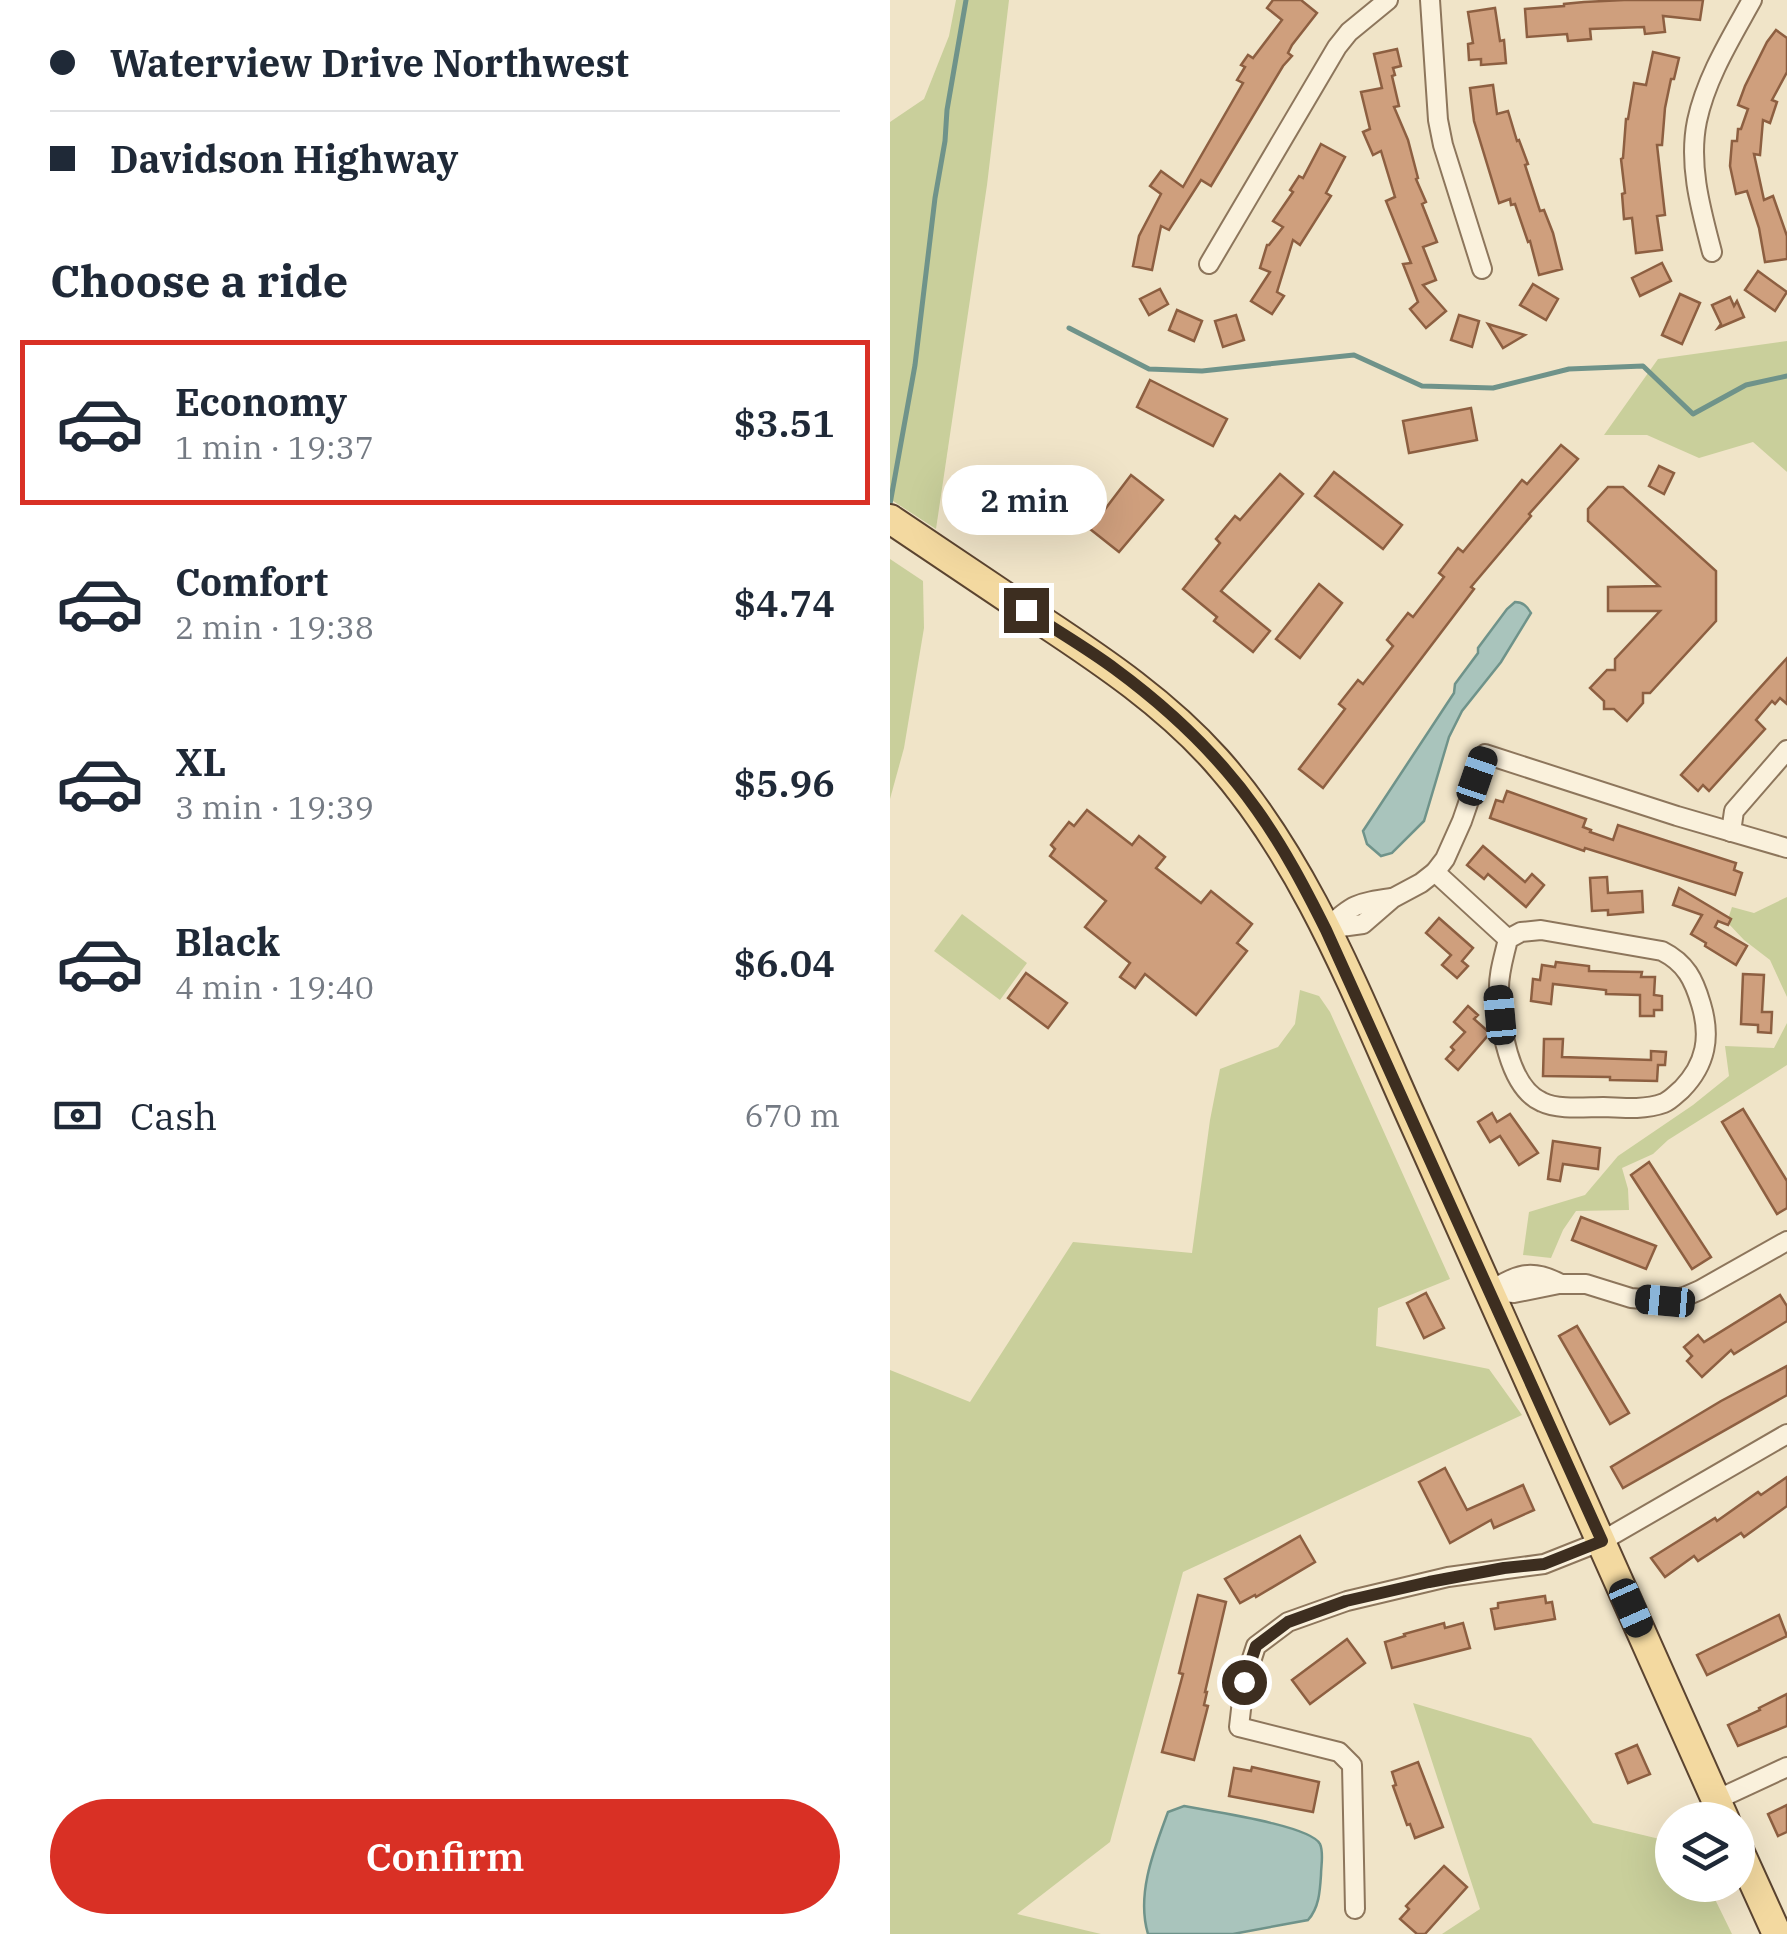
<!DOCTYPE html>
<html lang="en">
<head>
<meta charset="utf-8">
<style>
  :root { --surface:#fff; --page:#f2f2f3; --text:#1f2937; --muted:#747a83; --line:#e0e1e3; --accent:#d93025 }
  body { margin:0; font-family:"IBM Plex Serif",serif; background:var(--page); color:var(--text); height:100vh; display:flex; flex-direction:column; font-size:38px; white-space:nowrap }
  * { box-sizing:border-box; margin:0 }
  p { font-size:32px; color:var(--muted) }
  .icon { flex:none; width:55px; height:55px; fill:none; stroke:currentColor; stroke-width:2; stroke-linecap:round; stroke-linejoin:round }
  .map { position:relative; flex:1; overflow:hidden }
  .drawer { display:flex; flex-direction:column; background:var(--surface); width:890px }
  .drawer>* { flex:none }
  .top-card { display:grid; align-content:center; height:220px; padding:0 50px; background:var(--surface) }
  .fabs { position:absolute; left:765px; top:1802px; display:grid; gap:20px }
  .fabs a { display:grid; place-items:center; width:100px; height:100px; border-radius:50%; background:var(--surface); box-shadow:0 10px 40px #0002; font-size:50px }
  .end { position:absolute; width:45px; height:45px; margin:-22px; border:12px solid #3d2e20; background:#fff; box-shadow:0 0 0 5px #fff }
  .from { border-radius:50% }
  .bubble { position:absolute; height:70px; border-radius:35px; background:var(--surface); box-shadow:0 10px 40px #0002; font-size:32px; font-weight:600; line-height:70px; text-align:center }
  .car { position:absolute; width:30px; height:60px; margin:-30px -15px; border-radius:12px; box-shadow:0 0 8px 2px #0007; background:linear-gradient(#222 24%,#8ab4d8 0 40%,#222 0 76%,#8ab4d8 0 86%,#222 0) }
  .top-card b { display:flex; align-items:center; gap:35px; height:95px; font-size:38px }
  .top-card b+b { border-top:2px solid var(--line) }
  .top-card i { width:25px; height:25px; background:var(--text) }
  ul { padding:0; list-style:none }
  li { display:flex; align-items:center; gap:30px; height:165px; margin:0 20px 15px; padding:0 30px; border:5px solid transparent; border-radius:0px }
  li div { flex:1 }
  li b { display:block; font-size:38px }
  li em { font-style:normal; font-weight:600 }
  li.selected { border-color:var(--accent) }
  li>.icon { width:90px; height:90px; stroke-width:1.5 }
  h2 { padding:0 50px; font-size:45px; line-height:120px }
  .pay { display:flex; align-items:center; gap:25px; height:110px; padding:0 50px; font-size:38px }
  .pay p { margin-inline-start:auto }
  .button { display:flex; gap:20px; margin-top:auto; padding:20px 50px }
  .button a { flex:1; height:115px; border-radius:60px; background:var(--accent); color:#fff; font-size:40px; font-weight:600; line-height:115px; text-align:center }
  main { display:flex; flex:1; min-height:0 }
  .map>svg:first-child { display:block }
  .green { fill:#c9cf9b }
  .water { fill:#a9c4bc; stroke:#6f938a; stroke-width:2.5 }
  .lines { fill:none; stroke-linecap:round; stroke-linejoin:round }
  .stream { stroke:#6f938a; stroke-width:5 }
  .building { fill:#cf9f7d; stroke:#8d5f41; stroke-width:2.5 }
  .minor-casing { stroke:#8d765c; stroke-width:22 }
  .primary-casing { stroke:#5b4430; stroke-width:32 }
  .minor { stroke:#faf1dc; stroke-width:18 }
  .primary { stroke:#f3d9a0; stroke-width:28 }
  .route { stroke:#3d2e20; stroke-width:12 }
</style>
</head>
<body>
<main>
<section class="drawer">
<div class="top-card">
<b><i class="from"></i>Waterview Drive Northwest</b>
<b><i></i>Davidson Highway</b>
</div>
<h2>Choose a ride</h2>
<ul>
<li class="selected"><svg class="icon" aria-label="car" viewBox="0 0 24 24"><path d="M5 17H2v-5l4-1 3-4h7l3 4 3 1v5h-3M9 17h6M6 11h13"/><circle cx="7" cy="17" r="2"/><circle cx="17" cy="17" r="2"/></svg><div><b>Economy</b><p>1 min · 19:37</p></div><em>$3.51</em></li>
<li><svg class="icon" aria-label="car" viewBox="0 0 24 24"><path d="M5 17H2v-5l4-1 3-4h7l3 4 3 1v5h-3M9 17h6M6 11h13"/><circle cx="7" cy="17" r="2"/><circle cx="17" cy="17" r="2"/></svg><div><b>Comfort</b><p>2 min · 19:38</p></div><em>$4.74</em></li>
<li><svg class="icon" aria-label="car" viewBox="0 0 24 24"><path d="M5 17H2v-5l4-1 3-4h7l3 4 3 1v5h-3M9 17h6M6 11h13"/><circle cx="7" cy="17" r="2"/><circle cx="17" cy="17" r="2"/></svg><div><b>XL</b><p>3 min · 19:39</p></div><em>$5.96</em></li>
<li><svg class="icon" aria-label="car" viewBox="0 0 24 24"><path d="M5 17H2v-5l4-1 3-4h7l3 4 3 1v5h-3M9 17h6M6 11h13"/><circle cx="7" cy="17" r="2"/><circle cx="17" cy="17" r="2"/></svg><div><b>Black</b><p>4 min · 19:40</p></div><em>$6.04</em></li>
</ul>
<div class="pay"><svg class="icon" aria-label="cash" viewBox="0 0 24 24"><path d="M3 7h18v10H3z"/><circle cx="12" cy="12" r="2"/></svg>Cash<p>670 m</p></div>
<div class="button"><a>Confirm</a></div>
</section>
<div class="map">
<svg width="897" height="1934" viewBox="0 0 897 1934">
  <rect width="100%" height="100%" fill="#f0e4c8"/>
  <g class="green">
    <polygon points="66,0 119,0 97,185 46,529 0,499 0,122 34,99 59,36"/>
    <polygon points="897,341 897,472 863,442 809,458 757,435 714,435 768,359"/>
    <polygon points="0,559 33,581 34,628 14,748 0,799"/>
    <polygon points="897,897 897,997 880,960 854,940 837,922 842,907 864,913"/>
    <polygon points="72,914 137,963 110,1000 44,951"/>
    <polygon points="410,990 429,996 440,1012 560,1279 488,1308 486,1346 599,1369 632,1415 293,1572 220,1842 127,1914 211,1934 0,1934 0,1370 80,1402 183,1242 302,1253 320,1120 330,1069 388,1047 405,1024"/>
    <polygon points="897,1023 897,1065 778,1140 763,1154 732,1168 738,1189 739,1210 686,1211 673,1230 661,1258 633,1255 639,1212 695,1195 728,1156 803,1105 839,1076 835,1046 884,1048"/>
    <polygon points="523,1703 641,1738 703,1823 782,1842 782,1885 818,1885 842,1934 552,1934 590,1909"/>
  </g>
  <g class="water">
    <path d="M625 602C633 602 637 606 641 613L611 662 572 711 559 737 534 821 502 853 491 856 477 844 473 831 564 693 565 684 588 653V648L617 609Z"/>
    <path d="M294 1806C318 1811 420 1825 430 1844 434 1853 431 1865 431 1875 430 1891 429 1908 418 1920L343 1934H258C246 1894 264 1850 278 1812Z"/>
  </g>
  <g class="lines">
    <g class="stream">
      <polyline points="179,328 259,369 312,371 464,355 532,386 603,388 679,369 753,366 803,414 856,385 897,376"/>
      <polyline points="0,504 25,365 45,198 55,141 57,110 76,0"/>
    </g>
  </g>
  <g class="building">
    <polygon points="383,0 411,0 427,13 402,45 398,53 402,56 393,66 321,186 311,180 279,230 271,226 262,270 243,266 249,236 271,194 260,186 271,171 293,187 353,83 347,80 355,67 351,65 358,55 363,58 392,20 377,8"/>
    <polygon points="734,0 813,0 810,20 773,16 775,32 755,34 754,27 700,29 701,39 678,41 677,34 637,37 635,9 674,6 674,4 694,2"/>
    <polygon points="605,8 610,41 614,40 616,63 591,65 591,59 579,60 578,44 583,43 578,12"/>
    <polygon points="886,30 897,38 897,72 882,100 887,102 880,123 873,120 870,155 864,154 874,200 883,196 897,236 897,259 875,262 869,228 857,191 846,194 840,166 842,141 847,141 848,129 851,129 858,109 848,105 855,86 877,42"/>
    <polygon points="507,49 511,66 503,68 505,75 502,76 509,106 504,107 518,140 528,178 526,179 536,202 532,204 547,242 533,247 546,280 533,285 556,311 536,328 520,309 528,302 513,264 521,263 496,201 505,197 491,151 483,155 473,132 480,129 471,92 492,88 484,54"/>
    <polygon points="763,52 789,58 784,79 781,79 775,108 772,145 767,145 775,215 767,216 772,250 746,253 742,218 734,219 732,194 735,193 731,159 733,158 736,119 738,119 744,83 756,85"/>
    <polygon points="603,85 607,114 618,111 627,141 629,140 638,164 635,165 650,211 654,210 663,233 672,269 649,275 640,241 638,242 625,204 621,205 620,199 609,203 584,121 580,88"/>
    <polygon points="431,144 455,157 436,193 441,196 410,245 403,240 387,292 394,296 382,314 361,301 380,272 370,268 377,245 379,245 393,227 383,221 403,192 400,190 409,176 413,178"/>
    <polygon points="772,263 781,281 750,296 742,278"/>
    <polygon points="868,271 897,292 885,311 855,290"/>
    <polygon points="643,284 668,299 656,320 630,305"/>
    <polygon points="270,289 278,304 259,315 250,299"/>
    <polygon points="790,294 810,303 792,344 772,335"/>
    <polygon points="840,297 844,306 847,301 854,317 828,328 831,324 822,305"/>
    <polygon points="287,310 312,321 304,341 279,330"/>
    <polygon points="346,315 354,340 333,347 325,321"/>
    <polygon points="569,315 589,321 582,347 561,340"/>
    <polygon points="598,324 635,335 613,348"/>
    <polygon points="260,380 337,419 323,446 247,407"/>
    <polygon points="581,408 587,440 519,453 513,421"/>
    <polygon points="671,445 688,459 639,514 641,516 581,587 584,589 433,788 409,769 455,709 449,704 468,680 473,684 503,646 497,640 518,613 523,617 554,577 549,573 568,548 573,552 632,480 637,484"/>
    <polygon points="769,466 784,473 774,494 759,486"/>
    <polygon points="444,472 512,525 493,549 425,496"/>
    <polygon points="390,474 413,494 331,591 380,631 363,652 324,621 327,617 293,589 330,543 326,539 345,516 350,520"/>
    <polygon points="241,475 273,500 229,552 200,529"/>
    <polygon points="718,487 733,487 826,571 826,621 760,693 753,693 753,703 737,721 724,709 714,709 714,701 700,688 717,670 725,670 725,659 770,611 718,611 718,587 769,586 698,521 698,509"/>
    <polygon points="429,584 452,603 410,658 386,639"/>
    <polygon points="897,658 897,704 890,698 885,704 882,701 866,720 875,729 819,791 813,785 808,791 791,775"/>
    <polygon points="617,791 696,819 693,827 701,830 700,832 723,840 728,825 846,863 844,870 852,873 845,895 695,848 694,851 600,818 606,800 613,802"/>
    <polygon points="197,810 242,845 249,836 275,857 266,868 311,903 321,891 362,924 347,943 357,951 306,1015 255,974 245,988 230,977 240,963 195,927 216,901 160,856 165,849 161,845 179,822 184,826"/>
    <polygon points="593,846 635,882 642,874 654,885 636,907 598,874 594,879 577,865"/>
    <polygon points="717,877 718,893 752,891 753,912 718,915 718,910 702,911 700,878"/>
    <polygon points="789,888 841,919 838,925 828,921 825,927 857,946 846,965 815,946 816,943 801,934 812,915 783,905"/>
    <polygon points="549,918 583,948 572,961 578,966 567,978 552,965 561,955 536,933"/>
    <polygon points="666,962 699,966 699,971 752,972 751,977 765,977 764,995 772,996 772,1010 764,1010 764,1016 750,1016 750,995 716,994 716,990 663,984 661,1004 641,1001 643,979 650,980 652,965 665,967"/>
    <polygon points="136,973 177,1003 158,1028 118,998"/>
    <polygon points="853,974 874,975 872,1012 882,1012 881,1033 868,1032 868,1025 851,1024"/>
    <polygon points="578,1006 588,1015 584,1019 600,1033 568,1070 556,1059 564,1050 561,1047 575,1032 564,1022"/>
    <polygon points="654,1039 673,1039 672,1057 761,1060 761,1051 776,1052 775,1065 768,1065 767,1081 720,1080 720,1077 653,1076"/>
    <polygon points="853,1109 897,1181 897,1208 887,1214 832,1122"/>
    <polygon points="602,1113 607,1122 620,1114 648,1153 629,1165 610,1136 600,1142 588,1122"/>
    <polygon points="663,1141 710,1148 708,1169 673,1164 670,1181 658,1179"/>
    <polygon points="759,1162 821,1257 802,1269 741,1175"/>
    <polygon points="691,1217 766,1246 756,1269 682,1240"/>
    <polygon points="536,1293 554,1328 534,1338 517,1303"/>
    <polygon points="890,1295 897,1306 897,1321 844,1354 841,1350 812,1377 797,1361 802,1356 794,1347 808,1335 814,1342"/>
    <polygon points="687,1326 739,1413 720,1424 669,1336"/>
    <polygon points="897,1366 897,1395 733,1488 721,1467 831,1401"/>
    <polygon points="555,1468 577,1510 633,1485 644,1510 604,1528 601,1520 560,1543 529,1482"/>
    <polygon points="897,1477 897,1506 854,1537 851,1533 808,1561 804,1556 775,1577 761,1558 825,1518 827,1521 868,1492 871,1495"/>
    <polygon points="410,1536 425,1562 366,1597 365,1595 350,1603 335,1579"/>
    <polygon points="308,1595 336,1602 315,1692 317,1692 314,1705 318,1706 304,1760 272,1752 293,1674 289,1673"/>
    <polygon points="655,1596 656,1603 662,1602 665,1619 605,1629 601,1609 608,1608 608,1603"/>
    <polygon points="889,1615 897,1636 817,1675 807,1655"/>
    <polygon points="554,1623 555,1628 573,1623 580,1648 502,1668 495,1642 515,1636 514,1634"/>
    <polygon points="457,1639 475,1663 420,1704 402,1680"/>
    <polygon points="897,1694 897,1726 848,1746 838,1725 870,1710 869,1708"/>
    <polygon points="747,1745 760,1774 738,1783 726,1754"/>
    <polygon points="528,1762 553,1827 525,1838 520,1824 517,1825 503,1786 506,1785 502,1772"/>
    <polygon points="362,1767 429,1782 423,1812 339,1796 344,1768 361,1771"/>
    <polygon points="897,1805 897,1832 888,1836 878,1814"/>
    <polygon points="554,1866 577,1887 535,1934 527,1934 510,1919 519,1909 516,1906"/>
  </g>
  <g class="lines">
    <g class="minor-casing">
      <g id="minor">
        <polyline points="540,0 548,120 553,145 592,269"/>
        <path d="M822 252C811 210 798 165 807 121 816 78 841 38 862 0"/>
        <polyline points="319,264 447,47 459,32 498,0"/>
        <polyline points="841,832 844,811 897,750"/>
        <polyline points="545,872 618,939"/>
        <polyline points="436,929 473,924 503,898 531,883 545,872 555,859 572,821 595,754 787,816 897,848"/>
        <path d="M436 929C462 904 467 903 502 898"/>
        <path d="M651 930 772 951C796 963 804 980 811 1004 821 1037 816 1064 792 1089 786 1094 781 1100 774 1103 755 1110 733 1108 713 1107 695 1107 668 1110 652 1102 619 1088 609 1024 609 992 608 974 614 957 618 939L631 932Z"/>
        <polyline points="600,1291 624,1293 669,1284 696,1284 741,1298 775,1301 794,1297 810,1290 897,1241"/>
        <path d="M600 1291C627 1275 640 1268 669 1283"/>
        <polyline points="826,1800 897,1767"/>
        <polyline points="465,1909 462,1765 449,1752 349,1727 354,1683 366,1646 398,1622 457,1601 558,1577 654,1564 712,1541 897,1434"/>
      </g>
    </g>
    <g class="primary-casing">
      <g id="primary">
        <path d="M0 519C51 553 102 587 152 621 214 662 276 704 326 760 420 865 472 1009 530 1136 633 1363 732 1593 835 1820"/>
        <polyline points="848,1848 887,1934"/>
      </g>
    </g>
    <use href="#minor" class="minor"/>
    <use href="#primary" class="primary"/>
  </g>
  <g class="lines">
    <path class="route" d="M136 610C165 630 197 648 225 669 278 708 329 756 367 810 394 848 415 888 436 930L712 1541 654 1564 614 1568 539 1582 456 1601 398 1622 366 1646 354 1682"/>
  </g>
</svg>
<div class="fabs">
<a><svg class="icon" aria-label="layers" viewBox="0 0 24 24"><path d="M12 4l9 5-9 5-9-5zM3 14l9 5 9-5"/></svg></a>
</div>
<i class="end from" style="left:354px;top:1682px"></i>
<i class="end" style="left:136px;top:610px"></i>
<div class="bubble" style="left:52px;top:465px;width:165px">2 min</div>
<i class="car" style="left:587px;top:776px;rotate:19deg"></i>
<i class="car" style="left:610px;top:1015px;rotate:355deg"></i>
<i class="car" style="left:775px;top:1301px;rotate:275deg"></i>
<i class="car" style="left:741px;top:1608px;rotate:156deg"></i>
</div>
</main>
</body>
</html>
